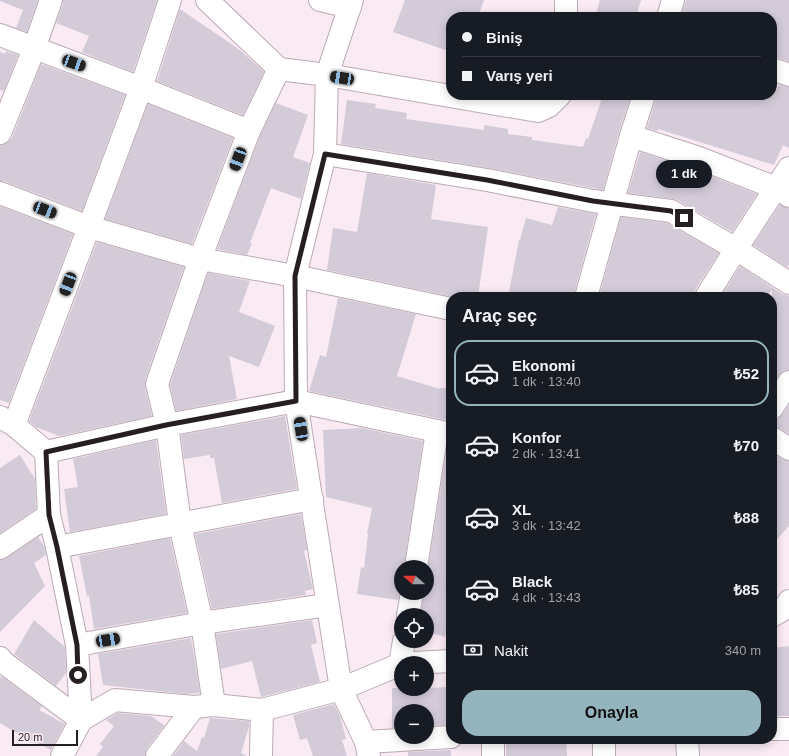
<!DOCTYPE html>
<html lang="tr">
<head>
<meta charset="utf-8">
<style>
  :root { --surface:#171b24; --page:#242831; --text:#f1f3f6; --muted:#9ea1a6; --line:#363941; --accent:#95b5be }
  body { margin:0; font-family:Helvetica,sans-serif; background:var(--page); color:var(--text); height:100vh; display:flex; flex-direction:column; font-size:15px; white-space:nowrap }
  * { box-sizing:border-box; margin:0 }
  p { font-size:13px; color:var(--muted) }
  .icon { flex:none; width:22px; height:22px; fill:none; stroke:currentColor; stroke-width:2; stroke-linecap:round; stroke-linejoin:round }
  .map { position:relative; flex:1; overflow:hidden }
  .panel { position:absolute; left:446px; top:292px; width:331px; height:452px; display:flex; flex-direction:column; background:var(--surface); border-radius:16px; box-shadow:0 2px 10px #0003 }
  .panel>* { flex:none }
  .hud { position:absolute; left:446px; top:12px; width:331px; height:88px; border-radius:16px; box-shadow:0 2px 10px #0003; display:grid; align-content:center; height:88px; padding:0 16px; background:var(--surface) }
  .needle { width:26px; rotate:291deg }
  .tools { position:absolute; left:394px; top:560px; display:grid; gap:8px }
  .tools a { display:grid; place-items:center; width:40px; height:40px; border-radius:50%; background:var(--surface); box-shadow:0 2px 10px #0003; font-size:20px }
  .scale { position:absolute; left:12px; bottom:10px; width:66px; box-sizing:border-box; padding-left:4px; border:2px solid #251f23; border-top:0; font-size:11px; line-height:14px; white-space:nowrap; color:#251f23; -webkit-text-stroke:3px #faeaf4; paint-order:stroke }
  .end { position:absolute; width:18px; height:18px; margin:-9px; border:5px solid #251f23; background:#fff; box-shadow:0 0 0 2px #fff }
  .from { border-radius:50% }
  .bubble { position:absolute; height:28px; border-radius:14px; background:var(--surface); box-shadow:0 2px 10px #0003; font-size:13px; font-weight:800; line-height:28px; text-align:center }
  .car { position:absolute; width:12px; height:24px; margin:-12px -6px; border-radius:5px; box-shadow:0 0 3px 1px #0007; background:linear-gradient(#222 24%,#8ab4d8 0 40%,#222 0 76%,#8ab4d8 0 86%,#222 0) }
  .hud b { display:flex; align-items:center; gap:14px; height:38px; font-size:15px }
  .hud b+b { border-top:1px solid var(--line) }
  .hud i { width:10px; height:10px; background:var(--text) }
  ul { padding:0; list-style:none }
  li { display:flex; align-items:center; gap:12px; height:66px; margin:0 8px 6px; padding:0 8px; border:2px solid transparent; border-radius:16px }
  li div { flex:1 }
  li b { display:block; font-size:15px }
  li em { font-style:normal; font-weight:800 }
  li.on { border-color:var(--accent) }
  li>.icon { width:36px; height:36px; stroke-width:1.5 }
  h2 { padding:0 16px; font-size:18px; line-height:48px }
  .pay { display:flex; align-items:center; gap:10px; height:44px; padding:0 16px; font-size:15px }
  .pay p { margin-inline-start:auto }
  .action { display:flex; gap:8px; margin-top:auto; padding:8px 16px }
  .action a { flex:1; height:46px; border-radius:16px; background:var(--accent); color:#111; font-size:16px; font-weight:800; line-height:46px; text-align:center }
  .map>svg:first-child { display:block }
  .building { fill:#d4cbd9 }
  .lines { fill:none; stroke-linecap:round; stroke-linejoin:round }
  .minor-casing { stroke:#b9aab4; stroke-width:24 }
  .minor { stroke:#fff; stroke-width:22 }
  .route { stroke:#251f23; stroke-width:5 }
</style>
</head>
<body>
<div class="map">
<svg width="789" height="756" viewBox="0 0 789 756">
  <rect width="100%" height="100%" fill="#faeaf4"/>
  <g class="building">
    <polygon points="0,0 38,0 27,32 16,28 23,10 0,1"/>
    <polygon points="63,0 157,0 133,72 82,52 89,36 56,23 63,4"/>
    <polygon points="405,0 484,0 478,17 451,17 451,52 393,32"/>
    <polygon points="600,0 641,0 636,17 595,17"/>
    <polygon points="686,0 789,0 789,62 776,57 772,57 772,17 681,17"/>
    <polygon points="180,9 237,48 249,58 264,72 243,115 157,81"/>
    <polygon points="6,51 18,55 4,91 0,90 0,52 5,54"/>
    <polygon points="41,64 125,95 82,211 4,181 0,181 0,145 7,143 12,138"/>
    <polygon points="779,85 789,87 789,148 783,145 774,165 658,129 657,131 647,128 656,99 656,95 773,95"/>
    <polygon points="603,95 631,95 619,132 603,190 489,168 341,144 347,100 376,104 375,108 407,113 406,119 484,130 484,125 508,129 508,134 532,137 532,140 583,147 586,138 588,139"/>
    <polygon points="276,103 308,115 293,157 310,163 301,199 271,188 250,243 252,243 247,255 217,249 260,136"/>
    <polygon points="148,104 233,138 192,244 105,219"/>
    <polygon points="640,152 695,170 757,194 732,232 677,200 673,199 628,193"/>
    <polygon points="367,173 436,185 431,219 488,227 478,297 454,297 327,270 333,228 357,232"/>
    <polygon points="780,205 789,208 789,265 787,267 753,245"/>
    <polygon points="0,206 73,234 9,403 0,400"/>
    <polygon points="558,207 596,214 574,294 574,297 508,297 519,240 520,240 526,218 552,225"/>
    <polygon points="621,217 667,223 719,253 695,290 694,297 599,297"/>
    <polygon points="97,242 184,267 145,380 145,387 152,416 59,436 36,427 29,421"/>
    <polygon points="740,266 782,294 789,296 789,370 783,371 779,375 772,385 772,290 767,297 721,297"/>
    <polygon points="208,273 250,281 239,312 275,326 259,367 229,356 237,399 176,411 170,385"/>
    <polygon points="338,298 416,314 397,376 440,389 440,388 451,388 451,421 309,391 320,355 326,357"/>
    <polygon points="789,405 789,434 779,428 772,426 772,420 778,419 782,415"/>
    <polygon points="285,416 297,489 222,503 214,458 210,458 210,455 184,459 181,435"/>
    <polygon points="362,428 423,441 404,567 401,567 401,588 398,600 357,594 361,567 364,568 368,534 367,534 372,508 326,497 323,430"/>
    <polygon points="156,440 166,514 70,532 64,489 78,487 73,459"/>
    <polygon points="447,446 451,446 451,628 447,627 445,637 427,632 427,615 421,615 424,593 427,593 427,572 428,569"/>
    <polygon points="772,453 782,459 789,461 789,526 772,545"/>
    <polygon points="20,455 35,479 36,509 0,533 0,468"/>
    <polygon points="301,514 307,550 304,551 313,589 305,591 306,595 212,609 195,534"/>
    <polygon points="38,537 44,546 46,555 34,563 45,586 0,632 0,560 7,558"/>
    <polygon points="170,538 187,613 94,629 89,596 87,596 79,556"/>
    <polygon points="34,620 65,647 66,673 56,686 14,654"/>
    <polygon points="312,620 317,643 311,645 320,682 261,697 252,661 221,669 216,634"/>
    <polygon points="191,638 200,693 186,694 103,685 98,654"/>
    <polygon points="789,646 789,716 772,716 772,648"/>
    <polygon points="1,676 42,706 39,710 65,724 51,750 19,734 18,734 0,723 0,678"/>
    <polygon points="451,687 451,725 427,726 427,711 401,711 401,727 392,728 392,688 401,688 401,689 427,689 427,688"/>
    <polygon points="334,704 340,716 346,739 342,740 347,756 313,756 307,738 300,740 293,715"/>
    <polygon points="118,713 151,716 164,725 164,726 147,748 145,756 96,756 103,747 100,744 114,726 106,720"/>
    <polygon points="210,718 249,721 249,727 241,753 247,756 173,756 184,741 197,751 202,737 204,738"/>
    <polygon points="566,739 567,756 506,756 506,741"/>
    <polygon points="451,750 451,756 408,756 408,752"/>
  </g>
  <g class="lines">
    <g class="minor-casing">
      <g id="minor">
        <polyline points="207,0 279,69 327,75 538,111 549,106 560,95"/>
        <polyline points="320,0 350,7"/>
        <polyline points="352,0 327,75 325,154 295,276 296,401 341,689 366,742 369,756"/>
        <polyline points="566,0 566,17"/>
        <polyline points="668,17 673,0"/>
        <polyline points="0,35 141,88 249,131"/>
        <polyline points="772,69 789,75"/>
        <polyline points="0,133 34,49 51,0"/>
        <polyline points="631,136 699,158 776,188 789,196"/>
        <polyline points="325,154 487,180 593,201 671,211 736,249 789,283"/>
        <polyline points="0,193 89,227 200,259 295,276 451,309"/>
        <polyline points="586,297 631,136 644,95"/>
        <polyline points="706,297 736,249 789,168"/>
        <polyline points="772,408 789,382"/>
        <polyline points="0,417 14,425 46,452 49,515 57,547 77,645 81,720 62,756"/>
        <polyline points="14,425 89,227 141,88 170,0"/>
        <polyline points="772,438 789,449"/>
        <polyline points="46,452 167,425 296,401 451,434"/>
        <polyline points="57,547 312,499"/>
        <polyline points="0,548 49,515"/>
        <polyline points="416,567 437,431"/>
        <polyline points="408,615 412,593"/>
        <polyline points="772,616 784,609 789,601"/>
        <polyline points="77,645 202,623 327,605"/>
        <polyline points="0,658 3,662 81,720 115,700 194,707 214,705 262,710 341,689 401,664"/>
        <polyline points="413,663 451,661"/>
        <polyline points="400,664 404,641"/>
        <polyline points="214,705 202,623 180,524 167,425 157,384 200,259 249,131 279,69"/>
        <polyline points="772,729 789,729"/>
        <polyline points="493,739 493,756"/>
        <polyline points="604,739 604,756"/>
        <polyline points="687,739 688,756"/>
        <polyline points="366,742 451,737"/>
        <polyline points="157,756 194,707"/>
        <polyline points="261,756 262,710"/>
      </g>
    </g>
    <use href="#minor" class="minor"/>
  </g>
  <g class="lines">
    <polyline class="route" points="78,675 77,645 57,547 49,515 46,452 166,425 296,401 295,276 325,154 487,180 593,201 671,211 684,218"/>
  </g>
</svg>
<div class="tools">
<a><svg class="needle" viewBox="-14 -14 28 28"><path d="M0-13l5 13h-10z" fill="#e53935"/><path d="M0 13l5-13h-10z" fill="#9ea1a6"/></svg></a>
<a><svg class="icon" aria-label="locate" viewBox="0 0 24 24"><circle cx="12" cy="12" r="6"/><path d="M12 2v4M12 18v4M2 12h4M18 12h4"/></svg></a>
<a>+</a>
<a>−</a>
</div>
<div class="scale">20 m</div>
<i class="end from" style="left:78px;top:675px"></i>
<i class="end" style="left:684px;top:218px"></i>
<div class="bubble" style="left:656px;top:160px;width:56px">1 dk</div>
<i class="car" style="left:74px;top:63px;rotate:110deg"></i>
<i class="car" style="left:342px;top:78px;rotate:279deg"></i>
<i class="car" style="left:238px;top:159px;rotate:201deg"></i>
<i class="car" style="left:45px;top:210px;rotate:111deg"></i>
<i class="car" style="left:68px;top:284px;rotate:201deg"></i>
<i class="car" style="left:301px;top:429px;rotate:351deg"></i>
<i class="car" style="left:108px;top:640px;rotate:80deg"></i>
<div class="hud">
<b><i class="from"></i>Biniş</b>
<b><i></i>Varış yeri</b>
</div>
<section class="panel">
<h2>Araç seç</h2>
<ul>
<li class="on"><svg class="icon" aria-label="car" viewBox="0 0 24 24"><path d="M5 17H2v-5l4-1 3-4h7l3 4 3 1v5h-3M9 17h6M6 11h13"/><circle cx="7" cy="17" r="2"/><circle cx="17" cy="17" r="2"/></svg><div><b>Ekonomi</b><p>1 dk · 13:40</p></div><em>₺52</em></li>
<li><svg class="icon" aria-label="car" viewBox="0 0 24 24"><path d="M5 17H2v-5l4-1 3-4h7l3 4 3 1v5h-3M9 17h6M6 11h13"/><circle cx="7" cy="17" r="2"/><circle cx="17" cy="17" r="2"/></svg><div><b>Konfor</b><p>2 dk · 13:41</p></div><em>₺70</em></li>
<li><svg class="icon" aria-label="car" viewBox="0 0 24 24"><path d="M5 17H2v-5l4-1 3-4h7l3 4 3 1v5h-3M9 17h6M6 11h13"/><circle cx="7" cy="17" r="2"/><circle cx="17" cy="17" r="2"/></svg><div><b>XL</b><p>3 dk · 13:42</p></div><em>₺88</em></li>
<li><svg class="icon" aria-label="car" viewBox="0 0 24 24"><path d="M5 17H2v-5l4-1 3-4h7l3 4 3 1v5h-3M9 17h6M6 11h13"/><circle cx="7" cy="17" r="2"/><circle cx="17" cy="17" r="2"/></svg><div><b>Black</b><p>4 dk · 13:43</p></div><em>₺85</em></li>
</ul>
<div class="pay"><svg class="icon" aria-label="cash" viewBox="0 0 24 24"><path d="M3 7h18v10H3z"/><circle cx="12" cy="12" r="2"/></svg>Nakit<p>340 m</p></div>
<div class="action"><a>Onayla</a></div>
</section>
</div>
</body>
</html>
